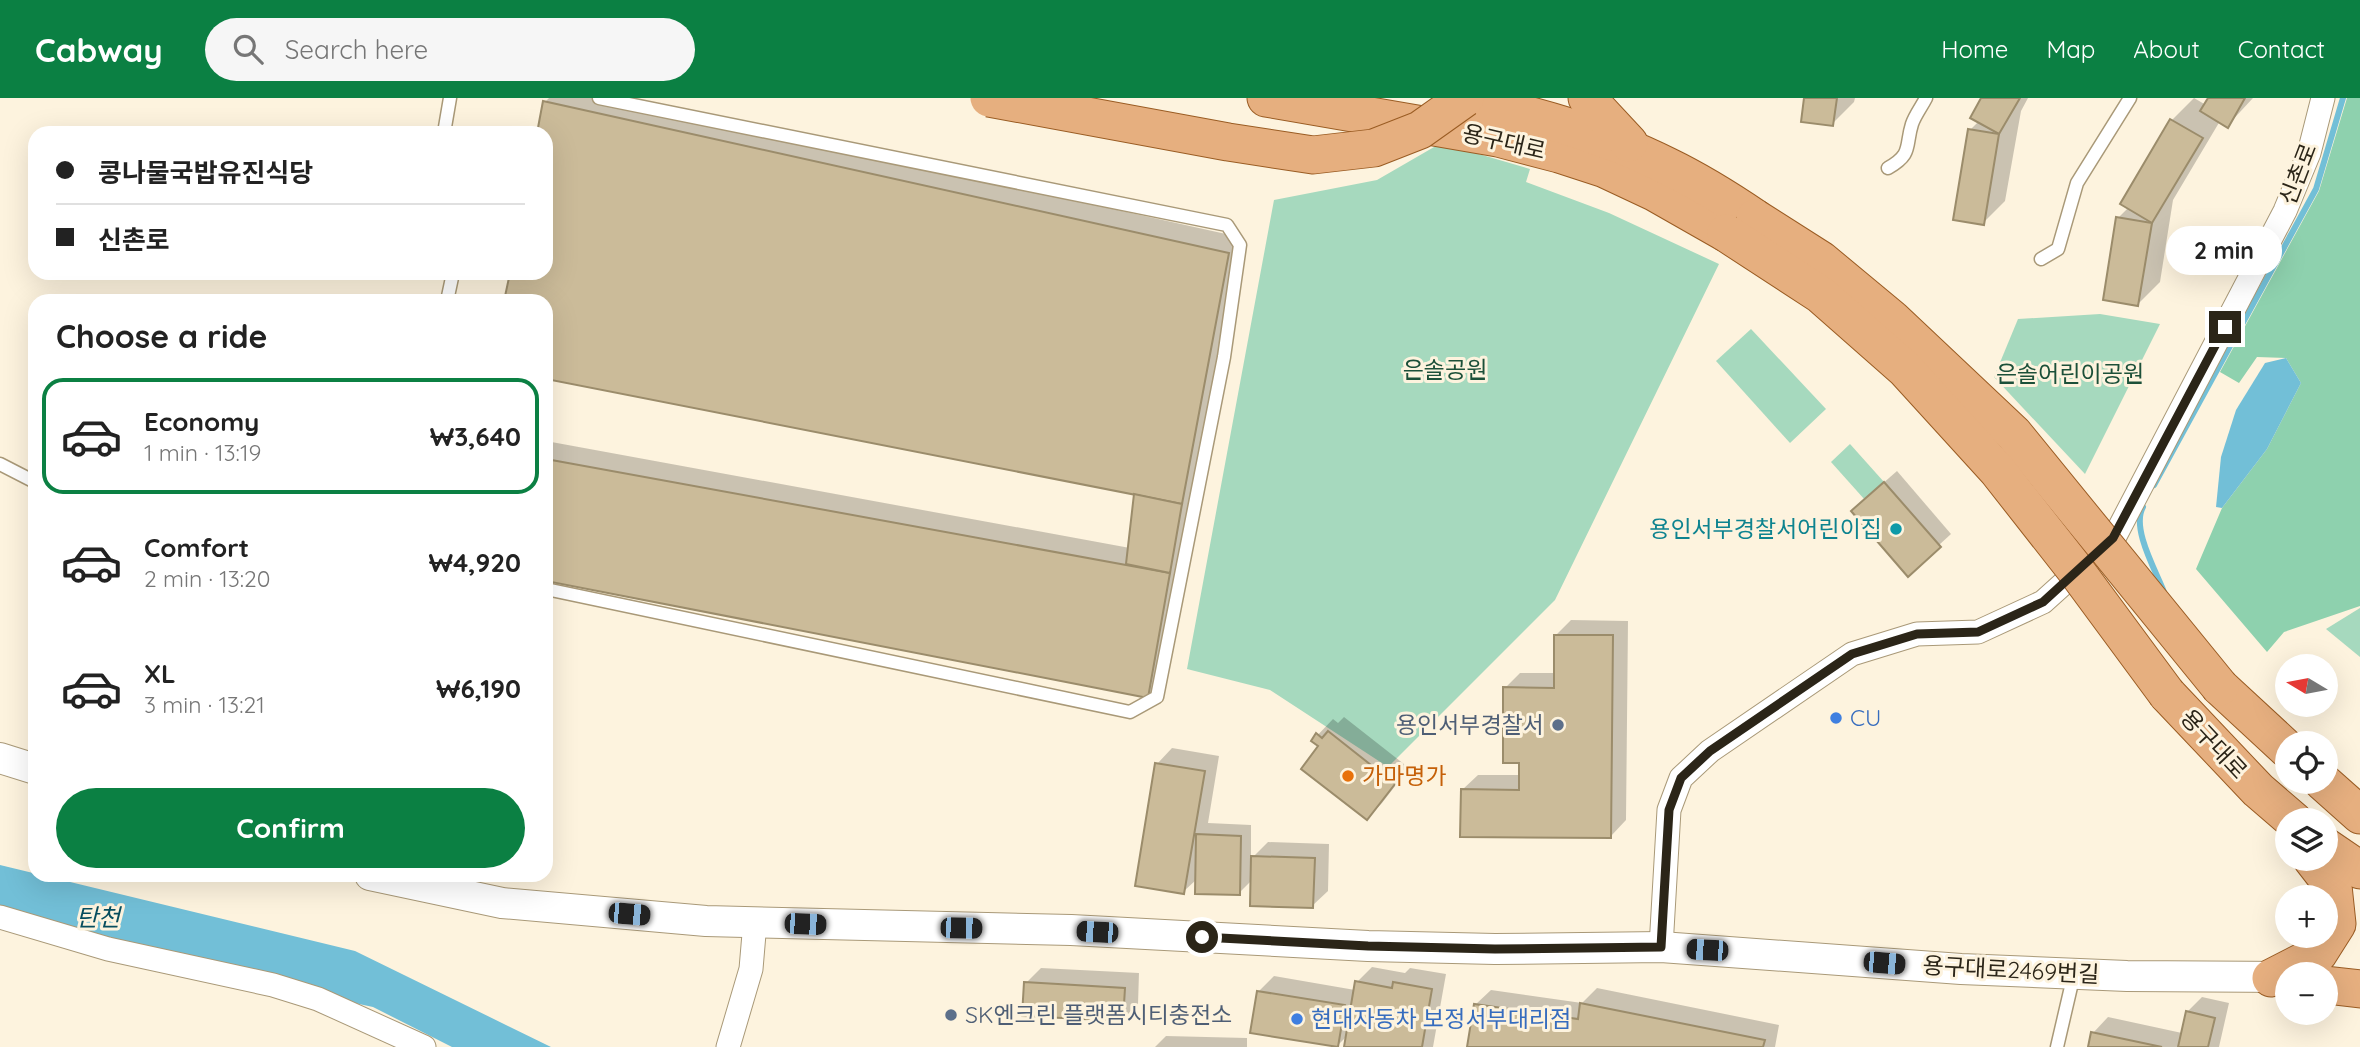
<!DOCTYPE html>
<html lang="en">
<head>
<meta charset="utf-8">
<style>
  :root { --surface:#fff; --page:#f6f6f6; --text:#222; --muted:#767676; --line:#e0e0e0; --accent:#0b8043 }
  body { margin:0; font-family:Quicksand,"Noto Sans KR",sans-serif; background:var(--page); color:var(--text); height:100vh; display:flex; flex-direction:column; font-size:26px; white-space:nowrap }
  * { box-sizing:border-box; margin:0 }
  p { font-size:23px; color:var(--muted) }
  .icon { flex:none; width:38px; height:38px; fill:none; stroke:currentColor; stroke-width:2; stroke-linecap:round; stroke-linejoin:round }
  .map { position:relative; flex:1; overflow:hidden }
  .sheet { position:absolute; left:28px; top:196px; width:525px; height:588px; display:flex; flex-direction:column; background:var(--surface); border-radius:21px; box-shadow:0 7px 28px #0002 }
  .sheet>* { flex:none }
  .hud { position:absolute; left:28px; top:28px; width:525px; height:154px; border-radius:21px; box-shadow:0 7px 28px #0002; display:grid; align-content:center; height:154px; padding:0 28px; background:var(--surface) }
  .needle { width:46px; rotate:280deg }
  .tools { position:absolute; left:2275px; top:556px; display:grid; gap:14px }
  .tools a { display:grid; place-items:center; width:63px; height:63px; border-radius:50%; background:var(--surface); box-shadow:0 7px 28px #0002; font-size:35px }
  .end { position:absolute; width:32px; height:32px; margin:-16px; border:9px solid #2b2518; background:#fff; box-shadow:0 0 0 4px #fff }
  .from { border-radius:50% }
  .bubble { position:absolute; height:49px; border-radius:24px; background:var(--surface); box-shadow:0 7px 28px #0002; font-size:23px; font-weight:700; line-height:49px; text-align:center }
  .car { position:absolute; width:21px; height:42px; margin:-21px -10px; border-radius:9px; box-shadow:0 0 5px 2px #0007; background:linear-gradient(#222 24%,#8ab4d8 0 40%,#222 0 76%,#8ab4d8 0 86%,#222 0) }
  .hud b { display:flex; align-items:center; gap:24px; height:66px; font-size:26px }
  .hud b+b { border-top:2px solid var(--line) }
  .hud i { width:18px; height:18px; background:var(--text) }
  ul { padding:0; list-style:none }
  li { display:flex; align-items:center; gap:21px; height:116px; margin:0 14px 10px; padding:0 14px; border:4px solid transparent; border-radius:21px }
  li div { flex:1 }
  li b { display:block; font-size:26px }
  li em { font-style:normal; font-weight:700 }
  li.selected { border-color:var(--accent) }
  li>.icon { width:63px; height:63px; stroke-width:1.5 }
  h2 { padding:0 28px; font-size:32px; line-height:84px }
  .primary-button { display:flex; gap:14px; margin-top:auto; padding:14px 28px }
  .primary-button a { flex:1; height:80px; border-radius:42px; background:var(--accent); color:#fff; font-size:28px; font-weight:700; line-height:80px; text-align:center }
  header { display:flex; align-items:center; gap:42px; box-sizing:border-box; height:98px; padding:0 35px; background:var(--accent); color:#fff }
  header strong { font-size:33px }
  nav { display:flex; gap:38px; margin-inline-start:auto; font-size:24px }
  .search { width:490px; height:63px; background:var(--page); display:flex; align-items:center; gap:18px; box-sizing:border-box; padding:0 24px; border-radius:38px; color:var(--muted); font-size:26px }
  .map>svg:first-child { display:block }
  .green { fill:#a6d9be }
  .forest { fill:#8ed1ae }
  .water { fill:#72bfd7 }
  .shadow { fill:#0003 }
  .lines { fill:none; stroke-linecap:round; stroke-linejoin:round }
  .stream { stroke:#72bfd7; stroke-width:6 }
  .building { fill:#cbbb99; stroke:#9b8c6b; stroke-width:2 }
  .service-casing { stroke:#a99978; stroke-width:15 }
  .minor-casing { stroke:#a99978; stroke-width:25 }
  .tertiary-casing { stroke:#a99978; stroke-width:32 }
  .primary-casing { stroke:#9a5c23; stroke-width:39 }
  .service { stroke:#fff; stroke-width:12 }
  .minor { stroke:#fff; stroke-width:23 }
  .tertiary { stroke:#fff; stroke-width:30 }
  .primary { stroke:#e6af7f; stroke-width:37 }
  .primary-bridge-casing { stroke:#9a5c23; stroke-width:39; stroke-linecap:butt }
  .primary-bridge { stroke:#e6af7f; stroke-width:37 }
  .route { stroke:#2b2518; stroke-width:9 }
  .culture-dot { fill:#0f9aa8; stroke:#fdf3de; stroke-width:2.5 }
  .shop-dot { fill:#3f7fe0; stroke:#fdf3de; stroke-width:2.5 }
  .service-dot { fill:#5c6f8a; stroke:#fdf3de; stroke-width:2.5 }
  .food-dot { fill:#e8710a; stroke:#fdf3de; stroke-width:2.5 }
  .labels { text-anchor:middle; stroke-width:6; stroke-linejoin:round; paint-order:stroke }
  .street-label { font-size:23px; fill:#2b2518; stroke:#fdf3de }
  .park-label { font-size:23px; fill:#1c5039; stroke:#fdf3de }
  .culture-label { font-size:23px; fill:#0d838f; stroke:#fdf3de; text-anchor:end }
  .shop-label { font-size:23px; fill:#366cbe; stroke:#fdf3de; text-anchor:start }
  .service-label { font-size:23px; fill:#4e5e75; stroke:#fdf3de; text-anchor:end }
  .food-label { font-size:23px; fill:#c56008; stroke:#fdf3de; text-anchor:start }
  .water-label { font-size:24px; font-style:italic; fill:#074d5e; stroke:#fdf3de }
</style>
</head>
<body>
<header>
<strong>Cabway</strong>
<div class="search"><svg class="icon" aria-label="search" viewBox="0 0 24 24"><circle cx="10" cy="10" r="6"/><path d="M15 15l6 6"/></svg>Search here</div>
<nav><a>Home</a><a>Map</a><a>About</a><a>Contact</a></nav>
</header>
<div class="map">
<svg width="2360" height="949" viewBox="0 0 2360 949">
  <rect width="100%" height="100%" fill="#fdf3de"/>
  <g class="green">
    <polygon points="1441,45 1530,71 1526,84 1609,115 1719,166 1555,502 1388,669 1270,592 1187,571 1274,102 1377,82"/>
    <polygon points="2100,216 2160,226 2085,376 1994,279 2018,221"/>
    <polygon points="1751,231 1826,311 1790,345 1716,263"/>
    <polygon points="1850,346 1884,384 1865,402 1831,364"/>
    <polygon points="2360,510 2360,559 2326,531"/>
  </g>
  <polygon class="forest" points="2347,0 2360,0 2360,508 2284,534 2267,554 2196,471 2222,410 2267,351 2301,285 2286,260 2257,259 2239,285 2220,274 2319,93"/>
  <g class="water">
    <polygon points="2286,260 2301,285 2267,351 2222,410 2216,409 2221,359 2236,312 2265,265"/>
    <polygon points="0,767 355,853 551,949 452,949 373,909 84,847 0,818"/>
  </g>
  <g class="shadow">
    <polygon points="549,0 612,0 1244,140 1163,583 1147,598 546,481 546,343 1130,450 1136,395 546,279 546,203 506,203 511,175 546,175 546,35 539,35 545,4"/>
    <polygon points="1806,0 1855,0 1854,4 1832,26"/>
    <polygon points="1983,0 2028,0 2021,13 2005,103 1983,125 1970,32 1979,23"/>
    <polygon points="2194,0 2206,7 2210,0 2253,0 2227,28 2220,23 2173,102 2160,184 2138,206 2118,120 2129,109 2123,105 2172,22"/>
    <polygon points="1897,373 1951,436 1939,447 1865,401"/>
    <polygon points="1571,522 1628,523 1626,722 1611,738 1462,692 1478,677 1521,677 1521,664 1505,590 1520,575 1556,575 1556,537"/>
    <polygon points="1344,619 1409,670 1382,705 1367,720 1321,648 1313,642 1333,621 1338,625"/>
    <polygon points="1172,650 1219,658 1208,725 1251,727 1251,761 1268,744 1329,746 1328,793 1312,808 1252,782 1239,795 1197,781 1183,794 1157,666"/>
    <polygon points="1372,869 1405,875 1410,870 1446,876 1433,949 1345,949 1347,938 1337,948 1259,893 1274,878 1355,892 1357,884"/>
    <polygon points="1041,870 1139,875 1138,906 1122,922 1026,885"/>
    <polygon points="1597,890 1779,927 1775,949 1468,949 1475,907 1491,892 1582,905"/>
    <polygon points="2202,899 2229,905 2219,949 2090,949 2093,935 2108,919 2182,935 2187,914"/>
    <polygon points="1166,938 1247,940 1247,949 1155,949"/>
  </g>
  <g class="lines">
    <g class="stream">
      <polyline points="2154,387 2316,91 2343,0"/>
      <path d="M2143 409C2131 430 2156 473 2164 494"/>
    </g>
  </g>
  <g class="building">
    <polygon points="1804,0 1837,0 1833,28 1801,24"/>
    <polygon points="1981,0 2020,0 1999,36 1970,20"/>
    <polygon points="2208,0 2245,0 2228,30 2200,13"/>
    <polygon points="543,3 1229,155 1182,406 546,281 546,203 504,203 510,175 546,175 546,35 537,35"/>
    <polygon points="2170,21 2203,40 2152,125 2120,106"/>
    <polygon points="1968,31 1999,36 1984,127 1953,122"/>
    <polygon points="2116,119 2152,125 2138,208 2103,202"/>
    <polygon points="546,361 1170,475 1148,600 546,483"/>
    <polygon points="1884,384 1941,449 1908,479 1851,413"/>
    <polygon points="1134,396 1182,406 1170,475 1126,466"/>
    <polygon points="1554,537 1613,537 1611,740 1460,739 1461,691 1519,692 1519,665 1503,665 1503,589 1554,590"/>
    <polygon points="1328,633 1395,686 1367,722 1301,671 1318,648 1311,643 1316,635 1322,640"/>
    <polygon points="1155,665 1205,673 1184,796 1135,788"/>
    <polygon points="1196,736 1241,738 1240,797 1195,796"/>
    <polygon points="1251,758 1315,760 1313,810 1250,808"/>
    <polygon points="1355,883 1392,890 1393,884 1432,891 1422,949 1344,949"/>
    <polygon points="1024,884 1125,890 1123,923 1022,918"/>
    <polygon points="1257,893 1345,907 1338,949 1250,935"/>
    <polygon points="1580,905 1765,942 1763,949 1467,949 1474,906 1578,921"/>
    <polygon points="2186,913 2215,920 2208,949 2178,949"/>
    <polygon points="2091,934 2162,949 2088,949"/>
  </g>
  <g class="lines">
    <g class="service-casing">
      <g id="service">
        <polyline points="444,35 450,0"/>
        <path d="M1888 70C1913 56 1905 48 1912 26 1915 17 1922 8 1926 0"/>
        <polyline points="2041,161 2058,151 2077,85 2130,0"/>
        <polyline points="447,203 453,175"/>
        <polyline points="0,366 35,384"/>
        <polyline points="546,491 1130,614 1157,599 1224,259 1240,147 1227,127 599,0"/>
        <polyline points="2057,949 2074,876"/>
      </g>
    </g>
    <g class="minor-casing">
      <g id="minor">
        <polyline points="0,819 108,851 273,887 318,901 424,949"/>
        <polyline points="1661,849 1669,712 1681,680 1710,653 1852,556 1917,536 1978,534 2043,504 2114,440 2285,113 2309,55 2323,0"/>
        <polyline points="728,949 751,871 755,824"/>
      </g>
    </g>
    <g class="tertiary-casing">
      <g id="tertiary">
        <polyline points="0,660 35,671"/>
        <polyline points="370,777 502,805 706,823 1071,832 1368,848 1495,851 1661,849 1961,871 2127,878 2287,879"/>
      </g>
    </g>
    <g class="primary-casing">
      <g id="primary">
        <polyline points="1266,0 1498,40 1559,56 1605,71 1654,94 1726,135"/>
        <path d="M1458 0C1529 16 1602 35 1667 68 1698 83 1727 101 1755 120"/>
        <polyline points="1587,0 1629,45"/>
        <polyline points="2220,589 2287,651"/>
        <polyline points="2167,596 2258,692 2294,723"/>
        <polyline points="2323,684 2360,717"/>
        <polyline points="2326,749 2360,772"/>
        <polyline points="2271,880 2318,856 2337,826 2333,788 2312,761"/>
        <polyline points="2326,887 2360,891"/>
      </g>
    </g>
    <use href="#service" class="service"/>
    <use href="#minor" class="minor"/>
    <use href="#tertiary" class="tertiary"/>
    <use href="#primary" class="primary"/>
    <g class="primary-bridge-casing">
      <g id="primary-bridge">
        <polyline points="989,0 1228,44 1313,57 1374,50 1420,32 1465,0"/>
        <polyline points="1755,120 1821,162 1892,221 2014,336 2220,589"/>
        <polyline points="1726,135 1821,197 1905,271 1997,372 2074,470 2167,596"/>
      </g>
    </g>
    <use href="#primary-bridge" class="primary-bridge"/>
  </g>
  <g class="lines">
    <polyline class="route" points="1202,839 1368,848 1495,851 1661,849 1669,712 1681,680 1710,653 1852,556 1917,536 1978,534 2043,504 2113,440 2225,229"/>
  </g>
  <circle class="culture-dot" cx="1896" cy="431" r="7"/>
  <g class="shop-dot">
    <circle cx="1836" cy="620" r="7"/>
    <circle cx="1297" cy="921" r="7"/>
  </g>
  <g class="service-dot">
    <circle cx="1558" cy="627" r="7"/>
    <circle cx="951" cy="917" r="7"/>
  </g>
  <circle class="food-dot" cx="1348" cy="678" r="7"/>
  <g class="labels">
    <g class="street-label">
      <text transform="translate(1504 44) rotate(13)" y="8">용구대로</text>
      <text transform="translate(2298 76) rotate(-69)" y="8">신촌로</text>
      <text transform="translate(2214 646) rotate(47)" y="8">용구대로</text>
      <text transform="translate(2011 872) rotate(3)" y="8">용구대로2469번길</text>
    </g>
    <g class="park-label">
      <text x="1445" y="280">은솔공원</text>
      <text x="2070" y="284">은솔어린이공원</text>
    </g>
    <g class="culture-label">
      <text x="1882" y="439">용인서부경찰서어린이집</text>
    </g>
    <g class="shop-label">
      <text x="1850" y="628">CU</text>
      <text x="1311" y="929">현대자동차 보정서부대리점</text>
    </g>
    <g class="service-label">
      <text x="1544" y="635">용인서부경찰서</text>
      <text x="965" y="925" text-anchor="start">SK엔크린 플랫폼시티충전소</text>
    </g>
    <g class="food-label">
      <text x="1362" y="686">가마명가</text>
    </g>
    <g class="water-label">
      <text x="98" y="828">탄천</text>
    </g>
  </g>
</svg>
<div class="tools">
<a><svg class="needle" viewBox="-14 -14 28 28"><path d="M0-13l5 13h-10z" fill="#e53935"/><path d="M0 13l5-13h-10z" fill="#767676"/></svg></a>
<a><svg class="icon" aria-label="locate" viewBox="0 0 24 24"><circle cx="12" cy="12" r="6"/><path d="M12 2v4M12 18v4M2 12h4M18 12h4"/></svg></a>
<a><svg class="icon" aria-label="layers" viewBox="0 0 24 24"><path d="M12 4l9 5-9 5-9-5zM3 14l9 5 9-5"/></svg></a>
<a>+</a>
<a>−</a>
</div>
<i class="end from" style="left:1202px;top:839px"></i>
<i class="end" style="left:2225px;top:229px"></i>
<div class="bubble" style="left:2166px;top:128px;width:116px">2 min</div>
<i class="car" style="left:629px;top:816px;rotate:95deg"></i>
<i class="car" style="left:805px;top:826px;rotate:92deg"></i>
<i class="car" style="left:961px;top:830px;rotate:91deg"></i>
<i class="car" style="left:1097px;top:834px;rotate:273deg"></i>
<i class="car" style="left:1707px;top:852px;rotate:273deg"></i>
<i class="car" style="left:1884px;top:865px;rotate:95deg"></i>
<div class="hud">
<b><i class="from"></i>콩나물국밥유진식당</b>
<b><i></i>신촌로</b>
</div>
<section class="sheet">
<h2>Choose a ride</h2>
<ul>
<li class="selected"><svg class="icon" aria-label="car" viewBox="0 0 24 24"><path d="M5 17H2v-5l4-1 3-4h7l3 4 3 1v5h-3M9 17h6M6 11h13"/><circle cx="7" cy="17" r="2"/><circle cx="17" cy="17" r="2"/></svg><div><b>Economy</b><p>1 min · 13:19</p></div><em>₩3,640</em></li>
<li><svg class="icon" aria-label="car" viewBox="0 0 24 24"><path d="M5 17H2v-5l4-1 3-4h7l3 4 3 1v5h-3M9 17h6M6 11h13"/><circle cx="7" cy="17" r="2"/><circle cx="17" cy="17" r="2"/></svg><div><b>Comfort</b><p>2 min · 13:20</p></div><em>₩4,920</em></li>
<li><svg class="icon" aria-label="car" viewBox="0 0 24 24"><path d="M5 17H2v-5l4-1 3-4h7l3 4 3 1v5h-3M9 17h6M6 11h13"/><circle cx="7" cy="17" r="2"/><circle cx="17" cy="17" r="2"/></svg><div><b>XL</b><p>3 min · 13:21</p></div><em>₩6,190</em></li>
</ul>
<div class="primary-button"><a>Confirm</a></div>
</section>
</div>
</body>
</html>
